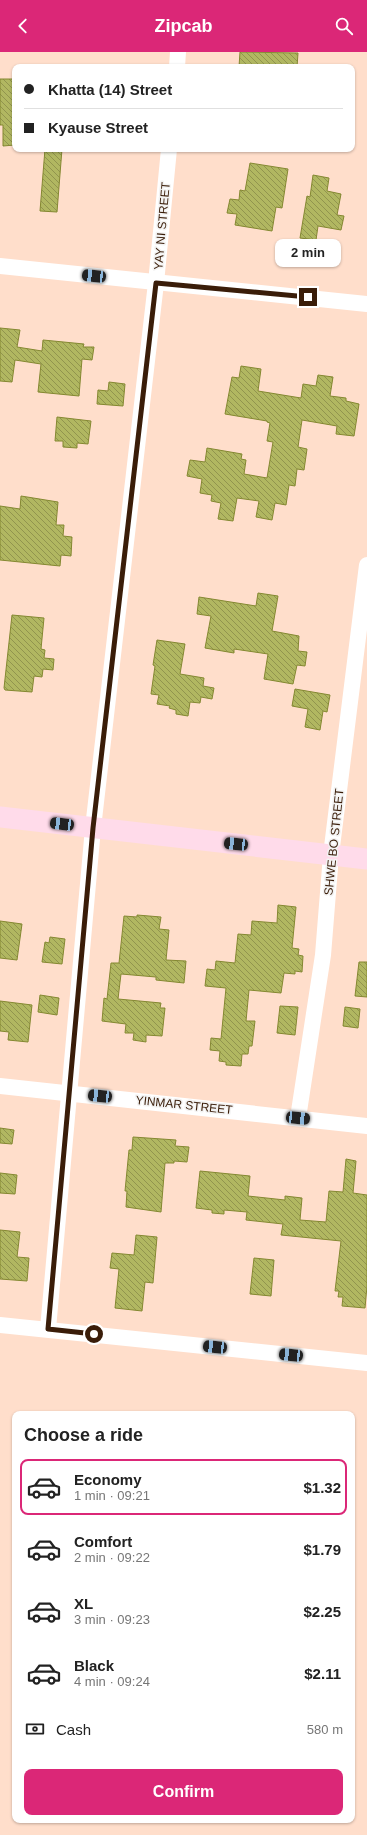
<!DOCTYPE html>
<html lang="en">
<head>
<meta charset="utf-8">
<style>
  :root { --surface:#fff; --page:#f6f6f6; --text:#222; --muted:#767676; --line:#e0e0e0; --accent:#db2777 }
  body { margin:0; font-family:Helvetica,sans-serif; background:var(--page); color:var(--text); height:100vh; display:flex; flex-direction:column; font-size:15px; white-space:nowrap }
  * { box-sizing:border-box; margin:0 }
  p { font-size:13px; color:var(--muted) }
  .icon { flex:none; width:22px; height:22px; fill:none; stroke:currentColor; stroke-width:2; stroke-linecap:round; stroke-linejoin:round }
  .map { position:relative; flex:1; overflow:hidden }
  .drawer { position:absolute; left:12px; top:1359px; width:343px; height:412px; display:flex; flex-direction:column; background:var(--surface); border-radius:8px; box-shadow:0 1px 3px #0004 }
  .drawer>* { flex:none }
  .hud { position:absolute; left:12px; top:12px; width:343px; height:88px; border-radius:8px; box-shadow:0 1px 3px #0004; display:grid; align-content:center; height:88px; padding:0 12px; background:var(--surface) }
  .end { position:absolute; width:18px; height:18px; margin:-9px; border:5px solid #3a1d09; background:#fff; box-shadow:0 0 0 2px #fff }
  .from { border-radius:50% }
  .bubble { position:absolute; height:28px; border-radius:8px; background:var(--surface); box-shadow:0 1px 3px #0004; font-size:13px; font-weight:700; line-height:28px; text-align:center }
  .car { position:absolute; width:12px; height:24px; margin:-12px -6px; border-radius:5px; box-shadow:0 0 3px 1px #0007; background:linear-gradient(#222 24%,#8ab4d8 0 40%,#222 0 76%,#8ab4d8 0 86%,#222 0) }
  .hud b { display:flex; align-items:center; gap:14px; height:38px; font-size:15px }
  .hud b+b { border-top:1px solid var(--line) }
  .hud i { width:10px; height:10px; background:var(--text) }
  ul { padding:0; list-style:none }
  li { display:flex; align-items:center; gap:12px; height:56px; margin:0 8px 6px; padding:0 4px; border:2px solid transparent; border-radius:8px }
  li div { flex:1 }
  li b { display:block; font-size:15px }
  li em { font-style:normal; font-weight:700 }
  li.on { border-color:var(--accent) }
  li>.icon { width:36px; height:36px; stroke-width:1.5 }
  h2 { padding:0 12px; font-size:18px; line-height:48px }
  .pay { display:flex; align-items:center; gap:10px; height:44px; padding:0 12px; font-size:15px }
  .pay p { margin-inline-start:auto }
  .button { display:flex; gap:8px; margin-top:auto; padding:8px 12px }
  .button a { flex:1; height:46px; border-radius:8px; background:var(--accent); color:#fff; font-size:16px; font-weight:700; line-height:46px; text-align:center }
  header { display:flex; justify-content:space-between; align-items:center; height:52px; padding:0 12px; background:var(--accent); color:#fff; font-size:18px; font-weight:700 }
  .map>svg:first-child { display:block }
  .building { fill:url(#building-back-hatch); stroke:#848831 }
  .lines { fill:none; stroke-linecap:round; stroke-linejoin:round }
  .minor { stroke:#fff; stroke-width:16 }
  .major { stroke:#ffdbea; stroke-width:21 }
  .route { stroke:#3a1d09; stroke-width:5 }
  .labels { text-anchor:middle; stroke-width:3; stroke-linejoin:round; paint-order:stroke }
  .street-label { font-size:12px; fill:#3a1d09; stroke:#f3f3f3 }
</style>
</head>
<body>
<header><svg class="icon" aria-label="back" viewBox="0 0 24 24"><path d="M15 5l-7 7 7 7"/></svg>Zipcab<svg class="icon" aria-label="search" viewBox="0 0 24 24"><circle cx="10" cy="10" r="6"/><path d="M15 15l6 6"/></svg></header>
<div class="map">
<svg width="367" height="1783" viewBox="0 0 367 1783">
  <defs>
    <pattern id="building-back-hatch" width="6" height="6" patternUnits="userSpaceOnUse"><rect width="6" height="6" fill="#b1b761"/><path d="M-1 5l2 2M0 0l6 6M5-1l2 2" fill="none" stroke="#91944e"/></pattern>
  </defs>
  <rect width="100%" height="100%" fill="#ffdecb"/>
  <g class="building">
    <polygon points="240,0 298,1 297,15 239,15"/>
    <polygon points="0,27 15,27 15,93 3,94 3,73 0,73"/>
    <polygon points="45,97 62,97 57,160 40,159"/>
    <polygon points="250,111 288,117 282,156 276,155 272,179 235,173 237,162 227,161 230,147 239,148 240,138 245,139"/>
    <polygon points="313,123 329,126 327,139 341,142 337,163 344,164 341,178 318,174 316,188 300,186 307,144 310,145"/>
    <polygon points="0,276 20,278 17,295 42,299 43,288 84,292 83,295 94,295 92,308 82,307 79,344 38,340 41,312 15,308 12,330 0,329"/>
    <polygon points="241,314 261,317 258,339 301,346 303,332 316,334 318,323 333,325 330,344 346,346 346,349 359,352 354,384 336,382 337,374 302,368 298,395 307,397 304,418 297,417 295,434 289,433 286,453 275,451 272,468 256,465 259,449 237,446 233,469 218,467 221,451 211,449 212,443 200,441 202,427 187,424 190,408 205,410 207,396 242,402 241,407 246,408 244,422 267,426 273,390 267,389 270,371 267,370 267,369 225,362 232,325 239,326"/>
    <polygon points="109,330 125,332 123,354 97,352 98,338 108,339"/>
    <polygon points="57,365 91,369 88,392 77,391 77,396 63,395 63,389 55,389"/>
    <polygon points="21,444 58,450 56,473 64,473 63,484 72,485 71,504 61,503 60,514 0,508 0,454 20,457"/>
    <polygon points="258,541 278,544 272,579 299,584 298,599 307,600 305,614 297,613 293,632 264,627 268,602 234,597 234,601 205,596 211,564 197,562 199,545 256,554"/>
    <polygon points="12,563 44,566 41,597 45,598 44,606 54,607 53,618 43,617 42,625 34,624 32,640 5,638 4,636"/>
    <polygon points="157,588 185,592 180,622 204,626 203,634 214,636 212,647 201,645 200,651 190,650 188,664 176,662 176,658 169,656 170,654 157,652 159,643 151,642 155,614 153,613"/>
    <polygon points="295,637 330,643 327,660 323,659 320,678 305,675 308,657 292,654"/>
    <polygon points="278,853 296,855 292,896 299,897 298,903 303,904 302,920 295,919 295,922 284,921 281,941 249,938 246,969 255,969 252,994 249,994 248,1002 242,1002 241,1014 226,1013 226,1010 219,1009 220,999 210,998 211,986 221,987 226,936 205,934 207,917 215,918 216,909 235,911 238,882 251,883 252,869 277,871"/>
    <polygon points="137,863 161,865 159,877 169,878 166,908 186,909 184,931 156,928 156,925 121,922 118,947 161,951 160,956 165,956 162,984 146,983 146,990 133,988 134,981 125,981 126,972 102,969 104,946 107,947 111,911 119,911 124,864 137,865"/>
    <polygon points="0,869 22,872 17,908 0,906"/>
    <polygon points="50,885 65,887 62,912 42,910 45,890 49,891"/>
    <polygon points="359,910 367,910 367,945 355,944"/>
    <polygon points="40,943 59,946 57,963 38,960"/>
    <polygon points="0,949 32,953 28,990 8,988 9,980 0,979"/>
    <polygon points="280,954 298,955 295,983 277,981"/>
    <polygon points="345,955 360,957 358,976 343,974"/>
    <polygon points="0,1076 14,1078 12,1092 0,1091"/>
    <polygon points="133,1085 176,1088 175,1094 189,1095 187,1110 174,1109 174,1111 165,1111 161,1160 126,1155 127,1139 125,1139 129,1098 132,1098"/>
    <polygon points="346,1107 356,1109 353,1141 367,1143 367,1234 365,1256 342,1254 343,1245 338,1245 339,1239 335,1239 341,1189 281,1183 283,1172 246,1168 247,1160 224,1158 224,1162 212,1161 212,1158 196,1156 200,1119 250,1124 248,1144 285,1148 285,1144 302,1146 300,1168 326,1170 329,1139 343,1140"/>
    <polygon points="0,1121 17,1123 15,1142 0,1141"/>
    <polygon points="0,1178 20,1180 17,1205 29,1206 27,1229 0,1227"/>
    <polygon points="136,1183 157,1185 153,1231 145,1230 142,1259 115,1256 119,1217 110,1216 112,1201 134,1203"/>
    <polygon points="254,1206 274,1208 271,1244 250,1242"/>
  </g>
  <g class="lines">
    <g class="minor">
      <polyline points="177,15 178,0"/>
      <polyline points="0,214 367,252"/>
      <polyline points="0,1034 367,1074"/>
      <polyline points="298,1066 323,903 331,803 367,513"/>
      <polyline points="0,1273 367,1311"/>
      <polyline points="48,1277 93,776 156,231 169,97"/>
    </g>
    <polyline class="major" points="0,765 367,807"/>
  </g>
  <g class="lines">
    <polyline class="route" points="94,1282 48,1277 93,776 156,231 308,245"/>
  </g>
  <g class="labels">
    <g class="street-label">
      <text transform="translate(162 174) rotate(-85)" y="4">YAY NI STREET</text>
      <text transform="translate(334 790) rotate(-84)" y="4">SHWE BO STREET</text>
      <text transform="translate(184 1053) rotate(6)" y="4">YINMAR STREET</text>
    </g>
  </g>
</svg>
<i class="end from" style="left:94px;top:1282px"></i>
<i class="end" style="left:308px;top:245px"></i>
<div class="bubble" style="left:275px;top:187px;width:66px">2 min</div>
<i class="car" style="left:94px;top:224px;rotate:276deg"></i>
<i class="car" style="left:62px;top:772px;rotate:277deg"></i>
<i class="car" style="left:236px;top:792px;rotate:276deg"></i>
<i class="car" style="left:100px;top:1044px;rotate:276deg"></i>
<i class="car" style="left:298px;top:1066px;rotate:96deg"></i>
<i class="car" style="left:215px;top:1295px;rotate:276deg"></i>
<i class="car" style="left:291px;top:1303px;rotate:276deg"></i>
<div class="hud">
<b><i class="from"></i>Khatta (14) Street</b>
<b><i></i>Kyause Street</b>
</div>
<section class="drawer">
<h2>Choose a ride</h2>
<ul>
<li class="on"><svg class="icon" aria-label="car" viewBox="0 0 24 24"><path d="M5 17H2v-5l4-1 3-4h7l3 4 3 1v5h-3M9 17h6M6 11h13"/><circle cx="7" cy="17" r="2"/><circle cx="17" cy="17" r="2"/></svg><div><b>Economy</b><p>1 min · 09:21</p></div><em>$1.32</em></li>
<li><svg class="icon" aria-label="car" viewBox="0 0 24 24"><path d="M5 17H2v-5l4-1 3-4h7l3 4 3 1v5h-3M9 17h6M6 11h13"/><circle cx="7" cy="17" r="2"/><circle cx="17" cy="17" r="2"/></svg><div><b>Comfort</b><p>2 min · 09:22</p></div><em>$1.79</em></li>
<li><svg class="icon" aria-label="car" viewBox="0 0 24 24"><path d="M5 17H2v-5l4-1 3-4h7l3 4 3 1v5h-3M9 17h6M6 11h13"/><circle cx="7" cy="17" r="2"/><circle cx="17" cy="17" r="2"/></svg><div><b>XL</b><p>3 min · 09:23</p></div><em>$2.25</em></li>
<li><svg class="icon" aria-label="car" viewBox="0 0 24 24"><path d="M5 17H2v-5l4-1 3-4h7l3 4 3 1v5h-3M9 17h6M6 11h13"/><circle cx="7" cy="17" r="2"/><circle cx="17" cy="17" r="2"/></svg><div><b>Black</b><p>4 min · 09:24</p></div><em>$2.11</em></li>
</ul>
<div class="pay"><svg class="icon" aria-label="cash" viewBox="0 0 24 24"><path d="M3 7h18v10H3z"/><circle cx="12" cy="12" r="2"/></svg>Cash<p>580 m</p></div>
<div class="button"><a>Confirm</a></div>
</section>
</div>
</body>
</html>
